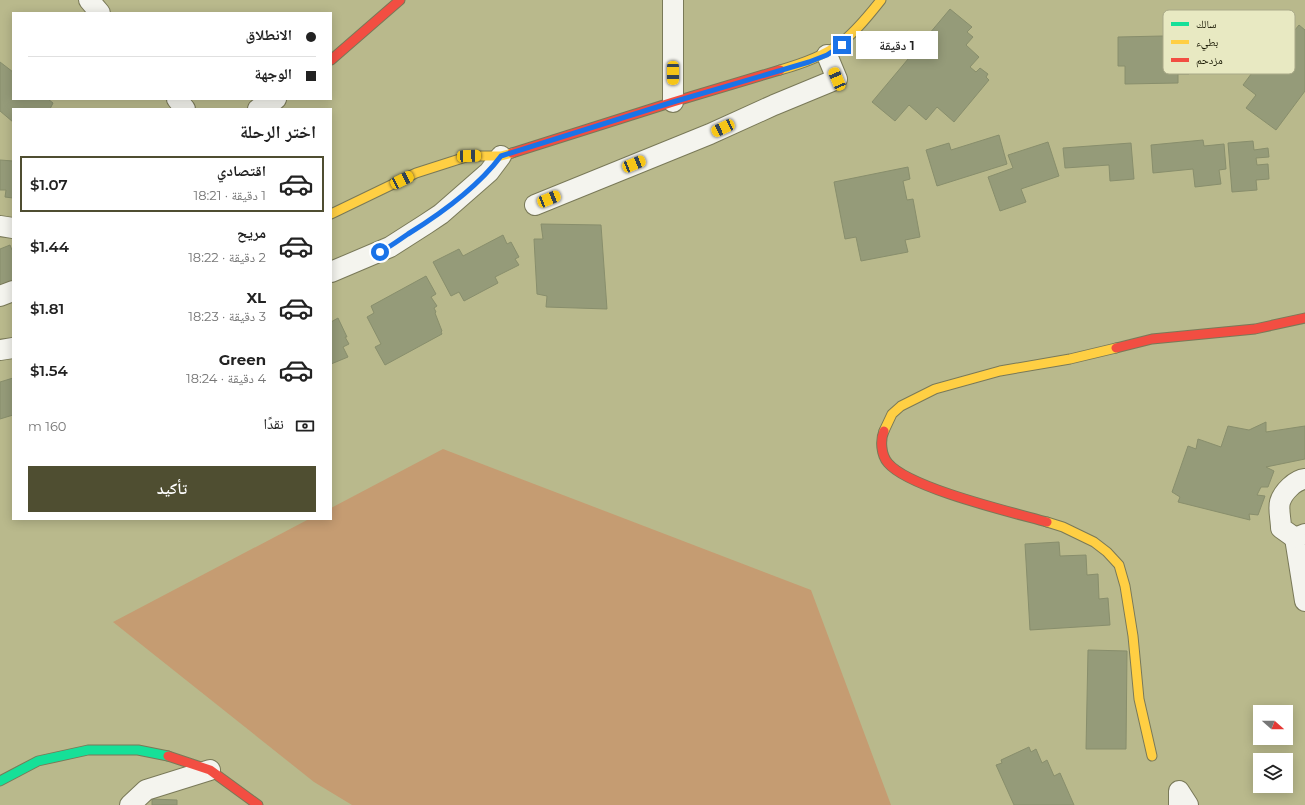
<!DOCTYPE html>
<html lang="ar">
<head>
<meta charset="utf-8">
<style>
  :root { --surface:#fff; --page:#f2f2f2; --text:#222; --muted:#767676; --line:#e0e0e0; --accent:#4f4e31 }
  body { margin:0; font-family:Montserrat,"Noto Naskh Arabic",sans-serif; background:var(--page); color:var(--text); direction:rtl; height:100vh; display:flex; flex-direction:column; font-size:15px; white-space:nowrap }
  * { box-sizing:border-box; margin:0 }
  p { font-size:13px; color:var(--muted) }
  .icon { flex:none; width:22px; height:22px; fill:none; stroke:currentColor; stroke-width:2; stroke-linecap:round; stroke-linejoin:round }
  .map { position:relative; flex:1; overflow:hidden; direction:ltr }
  .panel { position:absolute; left:12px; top:108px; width:320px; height:412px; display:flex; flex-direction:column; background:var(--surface); border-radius:0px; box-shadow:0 2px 10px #0003; direction:rtl }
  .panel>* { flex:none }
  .top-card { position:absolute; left:12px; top:12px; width:320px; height:88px; border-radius:0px; box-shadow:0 2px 10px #0003; direction:rtl; display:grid; align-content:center; height:88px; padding:0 16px; background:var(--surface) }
  .needle { width:26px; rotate:111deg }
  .buttons { position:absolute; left:1253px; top:705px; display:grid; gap:8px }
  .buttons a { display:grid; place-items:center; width:40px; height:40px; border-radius:0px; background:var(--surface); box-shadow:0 2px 10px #0003; font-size:20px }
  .end { position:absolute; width:18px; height:18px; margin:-9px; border:5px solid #1a73e8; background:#fff; box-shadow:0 0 0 2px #fff }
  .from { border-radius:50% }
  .bubble { position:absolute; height:28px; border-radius:0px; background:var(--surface); box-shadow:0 2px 10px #0003; font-size:13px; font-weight:600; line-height:28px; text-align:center; direction:rtl }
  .car { position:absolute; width:12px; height:24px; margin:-12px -6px; border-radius:5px; box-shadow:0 0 3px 1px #0007; background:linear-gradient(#f5c518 24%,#345 0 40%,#f5c518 0 76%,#345 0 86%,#f5c518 0) }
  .top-card b { display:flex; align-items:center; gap:14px; height:38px; font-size:15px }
  .top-card b+b { border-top:1px solid var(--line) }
  .top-card i { width:10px; height:10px; background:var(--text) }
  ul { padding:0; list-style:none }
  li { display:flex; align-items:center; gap:12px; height:56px; margin:0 8px 6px; padding:0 8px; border:2px solid transparent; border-radius:0px }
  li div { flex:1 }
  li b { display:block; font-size:15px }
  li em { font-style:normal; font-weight:600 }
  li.current { border-color:var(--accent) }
  li>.icon { width:36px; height:36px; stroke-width:1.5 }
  h2 { padding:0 16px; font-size:18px; line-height:48px }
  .pay { display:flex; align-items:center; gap:10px; height:44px; padding:0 16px; font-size:15px }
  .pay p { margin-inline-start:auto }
  .primary-button { display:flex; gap:8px; margin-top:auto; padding:8px 16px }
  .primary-button a { flex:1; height:46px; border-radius:0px; background:var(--accent); color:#fff; font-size:16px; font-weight:600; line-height:46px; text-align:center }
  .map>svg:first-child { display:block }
  .forest { fill:#c59c72 }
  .building { fill:#959b79; stroke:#888e6c }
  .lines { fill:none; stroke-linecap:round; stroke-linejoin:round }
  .street-casing { stroke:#797958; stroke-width:22 }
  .fast-casing { stroke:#797958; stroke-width:11 }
  .slow-casing { stroke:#797958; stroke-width:11 }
  .jam-casing { stroke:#797958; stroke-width:11 }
  .street { stroke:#f4f4ee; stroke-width:20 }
  .fast { stroke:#16e098; stroke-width:9 }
  .slow { stroke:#ffcf43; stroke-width:9 }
  .jam { stroke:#f24e42; stroke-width:9 }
  .route { stroke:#1a73e8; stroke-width:5 }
  .key { fill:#e8e9c2; stroke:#a9a988; stroke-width:1 }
  .key-label { font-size:11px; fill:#161500 }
</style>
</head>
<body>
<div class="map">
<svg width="1305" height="805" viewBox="0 0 1305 805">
  <rect width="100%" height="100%" fill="#b9b98c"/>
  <polygon class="forest" points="443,449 811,590 891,805 352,805 314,782 113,622 309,519 331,519 331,508"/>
  <g class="building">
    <polygon points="950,9 972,27 967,32 973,37 966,45 979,57 970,67 976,72 980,68 988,74 986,77 989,80 954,122 937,107 926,120 909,105 895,121 872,102"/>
    <polygon points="1280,20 1294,31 1299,25 1305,30 1305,91 1276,130 1246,108 1256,95 1243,85 1263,58 1255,53"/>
    <polygon points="1182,33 1192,33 1192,48 1189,48 1189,74 1178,74 1178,83 1125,84 1125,66 1118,66 1118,37 1163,36 1164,42 1181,41"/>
    <polygon points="0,62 13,72 13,99 48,99 53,103 50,109 13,109 13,122 0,111"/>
    <polygon points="999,135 1007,164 937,186 926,150 949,143 951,150"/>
    <polygon points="1203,140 1204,146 1224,144 1226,169 1219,170 1221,184 1195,187 1193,169 1153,173 1151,145"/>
    <polygon points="1253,141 1254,150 1268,148 1269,157 1256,158 1257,165 1268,164 1269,179 1256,180 1257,190 1232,192 1228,143"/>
    <polygon points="1048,142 1059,176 1021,189 1026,202 1000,211 988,177 1013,168 1008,155"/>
    <polygon points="1131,143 1134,179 1110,181 1109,165 1065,168 1063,148"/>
    <polygon points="0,160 13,161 13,198 5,197 6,190 0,190"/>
    <polygon points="908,167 910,179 903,181 907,200 913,199 920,237 905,240 908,252 861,261 856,237 845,239 834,182"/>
    <polygon points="541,224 601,225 607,309 546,307 547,296 537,294 534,239 543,239"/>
    <polygon points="503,235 507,244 511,242 519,257 515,259 519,265 495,277 498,283 464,301 459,292 451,296 433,262 459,249 463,256"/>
    <polygon points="10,245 12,250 13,250 13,283 0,287 0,249"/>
    <polygon points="426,276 436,294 431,297 437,306 434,308 436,312 435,313 442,331 441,332 442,334 385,365 375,347 381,344 367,317 374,313 371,306"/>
    <polygon points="338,318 347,337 345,337 349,344 343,347 348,357 331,364 331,322"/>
    <polygon points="13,378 13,415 0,419 0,382"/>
    <polygon points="1266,422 1266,432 1305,426 1305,459 1266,467 1274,471 1268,487 1261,487 1257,495 1265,496 1258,515 1249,514 1250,520 1178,502 1180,497 1172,492 1188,446 1196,449 1198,439 1221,447 1228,426 1249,430"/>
    <polygon points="1059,542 1060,556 1086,555 1087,575 1098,574 1099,599 1108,598 1110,625 1030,630 1025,544"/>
    <polygon points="1088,650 1127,651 1126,749 1086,749"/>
    <polygon points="1029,747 1031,752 1036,749 1042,763 1047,760 1054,776 1060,773 1074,805 1014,805 996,765 1002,763 1001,760"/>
    <polygon points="152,799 177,800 177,805 152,805"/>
  </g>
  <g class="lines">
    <g class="street-casing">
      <g id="street">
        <polyline points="89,0 100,13"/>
        <polyline points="177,99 185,109"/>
        <polyline points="673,102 673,0"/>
        <polyline points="258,109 276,99"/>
        <polyline points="535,205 710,134 774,105 837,79 827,55"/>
        <polyline points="0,226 13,228"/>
        <polyline points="331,272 390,247 426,224 441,214 489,172 501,156"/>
        <polyline points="0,296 13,291"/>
        <polyline points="0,350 13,348"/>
        <polyline points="1305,534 1295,538 1305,601"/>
        <path d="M1295 538 1281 528C1281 520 1278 509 1280 502 1283 492 1295 480 1305 479"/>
        <polyline points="130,805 146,790 210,770"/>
        <polyline points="1179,805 1179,791 1188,805"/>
      </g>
    </g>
    <g class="fast-casing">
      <polyline id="fast" points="0,781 38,761 88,750 138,750 168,756"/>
    </g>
    <g class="slow-casing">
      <g id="slow">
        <path d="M780 70C833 55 847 43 881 0"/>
        <polyline points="331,214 416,173 469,156 501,156 512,153"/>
        <polyline points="884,431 892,414 901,406 935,389 1000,371 1070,359 1116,348"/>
        <polyline points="1047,522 1063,527 1094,542 1107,552 1119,565 1125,586 1133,636 1139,699 1152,756"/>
      </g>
    </g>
    <g class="jam-casing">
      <g id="jam">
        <polyline points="331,60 400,0"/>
        <polyline points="512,153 673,102 780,70"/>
        <polyline points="1116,348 1152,339 1255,329 1305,318"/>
        <path d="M884 431C880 440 881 455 888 463 909 488 1011 512 1047 522"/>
        <polyline points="168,756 210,770 258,805"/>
      </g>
    </g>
    <use href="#street" class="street"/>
    <use href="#fast" class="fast"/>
    <use href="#slow" class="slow"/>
    <use href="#jam" class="jam"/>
  </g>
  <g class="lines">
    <path class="route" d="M380 252C390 247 399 240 408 234 442 213 477 188 501 156L673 102 809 62 827 55 842 45"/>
  </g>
  <rect x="1163" y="10" width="132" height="64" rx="6" class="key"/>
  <rect x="1171" y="22" width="18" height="4" fill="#16e098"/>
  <rect x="1171" y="40" width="18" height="4" fill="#ffcf43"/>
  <rect x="1171" y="58" width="18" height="4" fill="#f24e42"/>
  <g class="key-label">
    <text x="1196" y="28">سالك</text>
    <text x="1196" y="46">بطيء</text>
    <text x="1196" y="64">مزدحم</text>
  </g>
</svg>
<div class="buttons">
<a><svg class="needle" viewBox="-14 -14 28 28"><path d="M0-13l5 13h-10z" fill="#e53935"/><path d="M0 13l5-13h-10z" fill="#767676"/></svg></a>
<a><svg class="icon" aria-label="layers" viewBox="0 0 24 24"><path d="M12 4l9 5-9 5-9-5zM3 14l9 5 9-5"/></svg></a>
</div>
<i class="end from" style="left:380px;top:252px"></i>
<i class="end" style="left:842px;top:45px"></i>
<div class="bubble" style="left:856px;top:31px;width:82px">1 دقيقة</div>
<i class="car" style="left:673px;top:73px;rotate:180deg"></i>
<i class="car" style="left:837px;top:79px;rotate:337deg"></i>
<i class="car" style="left:723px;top:128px;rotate:245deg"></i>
<i class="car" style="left:469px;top:156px;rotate:88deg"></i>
<i class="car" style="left:634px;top:164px;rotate:68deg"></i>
<i class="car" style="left:402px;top:180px;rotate:64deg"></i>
<i class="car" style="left:549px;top:199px;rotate:68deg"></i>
<div class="top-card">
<b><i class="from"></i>الانطلاق</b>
<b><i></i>الوجهة</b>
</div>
<section class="panel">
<h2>اختر الرحلة</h2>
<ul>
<li class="current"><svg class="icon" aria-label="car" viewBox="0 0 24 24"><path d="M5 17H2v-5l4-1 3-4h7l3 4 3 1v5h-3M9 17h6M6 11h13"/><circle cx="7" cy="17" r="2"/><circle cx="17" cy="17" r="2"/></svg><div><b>اقتصادي</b><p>1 دقيقة · 18:21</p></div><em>$1.07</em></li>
<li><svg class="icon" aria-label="car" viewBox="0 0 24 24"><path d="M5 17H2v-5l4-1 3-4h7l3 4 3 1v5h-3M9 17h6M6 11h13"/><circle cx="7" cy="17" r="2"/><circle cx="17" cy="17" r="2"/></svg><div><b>مريح</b><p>2 دقيقة · 18:22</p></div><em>$1.44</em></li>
<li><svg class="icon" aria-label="car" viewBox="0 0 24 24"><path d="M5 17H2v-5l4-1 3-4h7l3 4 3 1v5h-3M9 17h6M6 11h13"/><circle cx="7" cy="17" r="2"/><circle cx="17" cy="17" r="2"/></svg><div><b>XL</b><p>3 دقيقة · 18:23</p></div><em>$1.81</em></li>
<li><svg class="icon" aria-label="car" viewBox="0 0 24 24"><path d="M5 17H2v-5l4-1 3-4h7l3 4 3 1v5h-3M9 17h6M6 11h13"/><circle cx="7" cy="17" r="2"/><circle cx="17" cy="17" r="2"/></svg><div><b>Green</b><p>4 دقيقة · 18:24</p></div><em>$1.54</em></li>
</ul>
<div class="pay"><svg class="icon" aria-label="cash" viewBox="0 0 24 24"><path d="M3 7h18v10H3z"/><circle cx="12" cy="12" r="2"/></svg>نقدًا<p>160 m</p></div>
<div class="primary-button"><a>تأكيد</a></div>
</section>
</div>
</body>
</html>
